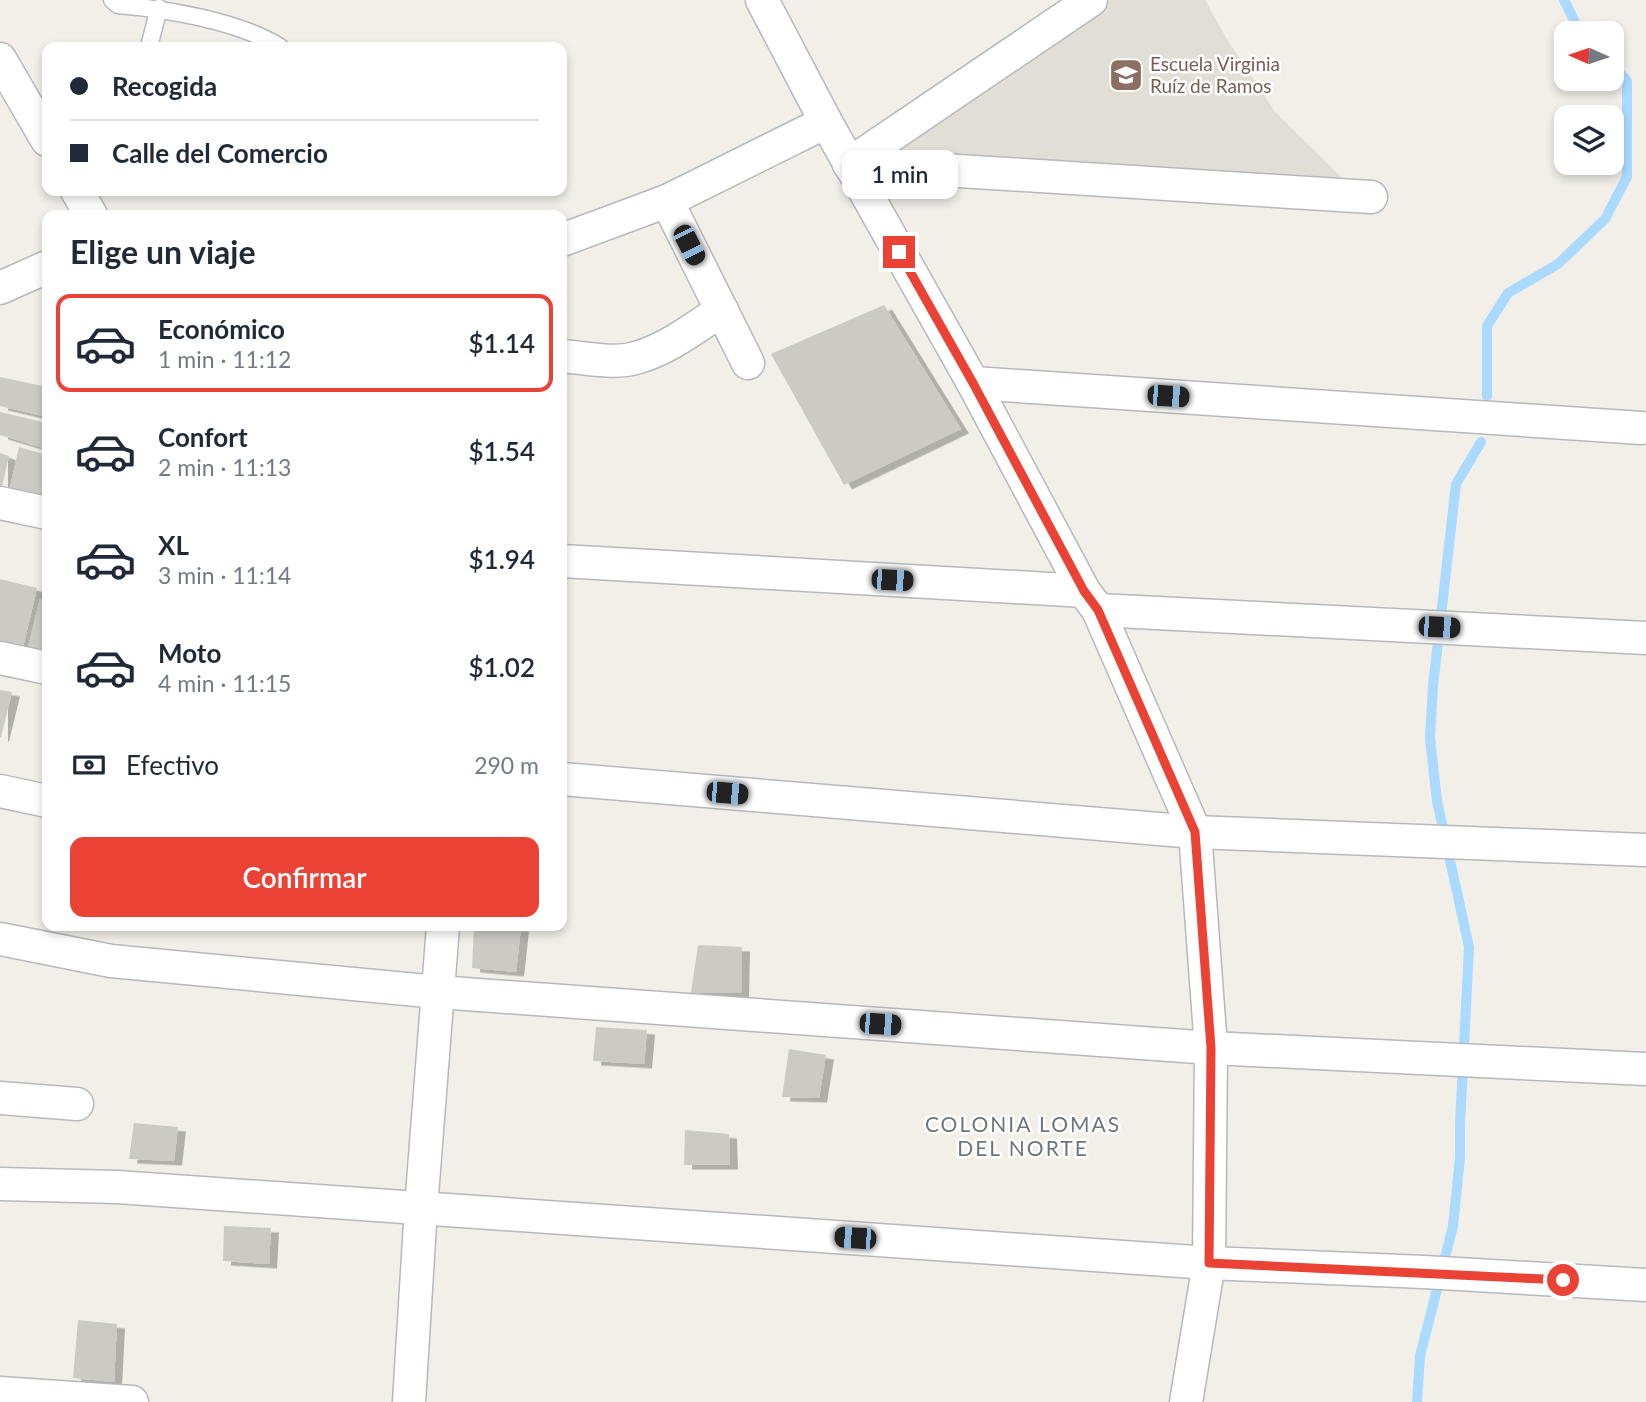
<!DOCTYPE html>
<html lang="es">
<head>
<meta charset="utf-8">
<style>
  :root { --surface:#fff; --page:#f2f2f3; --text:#1f2937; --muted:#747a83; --line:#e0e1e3; --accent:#ea4335 }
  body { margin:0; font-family:Lato,sans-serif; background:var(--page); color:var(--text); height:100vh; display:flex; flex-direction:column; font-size:26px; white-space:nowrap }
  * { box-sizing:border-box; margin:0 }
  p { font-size:23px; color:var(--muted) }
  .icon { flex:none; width:38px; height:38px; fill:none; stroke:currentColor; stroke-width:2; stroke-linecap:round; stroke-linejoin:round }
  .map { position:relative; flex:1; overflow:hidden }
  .drawer { position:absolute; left:42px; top:210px; width:525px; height:721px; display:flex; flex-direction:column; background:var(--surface); border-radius:14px; box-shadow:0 4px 10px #0003 }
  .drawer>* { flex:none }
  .top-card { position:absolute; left:42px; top:42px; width:525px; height:154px; border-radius:14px; box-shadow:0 4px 10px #0003; display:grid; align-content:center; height:154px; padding:0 28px; background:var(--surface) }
  .needle { width:46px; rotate:273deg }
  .fabs { position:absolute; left:1554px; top:21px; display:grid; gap:14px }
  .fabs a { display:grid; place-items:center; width:70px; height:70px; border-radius:14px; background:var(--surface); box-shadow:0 4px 10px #0003; font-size:35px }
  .end { position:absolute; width:32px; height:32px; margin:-16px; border:9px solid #ea4335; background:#fff; box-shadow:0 0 0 4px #fff }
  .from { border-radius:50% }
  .bubble { position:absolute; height:49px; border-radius:14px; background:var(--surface); box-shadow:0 4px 10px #0003; font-size:23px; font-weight:600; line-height:49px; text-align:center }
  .car { position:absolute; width:21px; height:42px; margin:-21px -10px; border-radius:9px; box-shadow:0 0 5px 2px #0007; background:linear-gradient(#222 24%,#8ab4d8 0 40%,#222 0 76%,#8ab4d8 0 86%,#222 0) }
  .top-card b { display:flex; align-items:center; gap:24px; height:66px; font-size:26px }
  .top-card b+b { border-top:2px solid var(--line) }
  .top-card i { width:18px; height:18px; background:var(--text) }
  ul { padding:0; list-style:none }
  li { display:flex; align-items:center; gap:21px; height:98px; margin:0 14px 10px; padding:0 14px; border:4px solid transparent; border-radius:14px }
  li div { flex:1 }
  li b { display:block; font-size:26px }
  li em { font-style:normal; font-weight:600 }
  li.active { border-color:var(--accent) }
  li>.icon { width:63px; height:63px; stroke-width:1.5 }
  h2 { padding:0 28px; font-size:32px; line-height:84px }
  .pay { display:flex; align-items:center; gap:18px; height:77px; padding:0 28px; font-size:26px }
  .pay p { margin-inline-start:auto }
  .button { display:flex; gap:14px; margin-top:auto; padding:14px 28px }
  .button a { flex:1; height:80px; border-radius:14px; background:var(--accent); color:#fff; font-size:28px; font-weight:600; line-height:80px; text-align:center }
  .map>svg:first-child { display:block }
  .education { fill:#e1ded6 }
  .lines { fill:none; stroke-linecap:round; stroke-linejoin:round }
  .stream { stroke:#aadaff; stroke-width:10 }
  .building { fill:#cccac5; filter:url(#shadow) }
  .lane-casing { stroke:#b5b8bc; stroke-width:19 }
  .street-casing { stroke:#b5b8bc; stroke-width:35 }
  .lane { stroke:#fff; stroke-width:16 }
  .street { stroke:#fff; stroke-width:32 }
  .route { stroke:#ea4335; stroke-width:9 }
  .labels { text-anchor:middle; stroke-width:5; stroke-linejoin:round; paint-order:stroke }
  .education-label { font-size:19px; fill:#785e54; stroke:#fff; text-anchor:start }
  .neighbourhood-label { font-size:21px; letter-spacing:2px; fill:#70757a; stroke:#fff }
</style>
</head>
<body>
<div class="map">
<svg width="1646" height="1402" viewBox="0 0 1646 1402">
  <defs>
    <filter id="shadow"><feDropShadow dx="8" dy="4.5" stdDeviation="0" flood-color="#0004"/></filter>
  </defs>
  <rect width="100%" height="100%" fill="#f1efe8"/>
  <polygon class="education" points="1111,0 1205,0 1225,36 1276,113 1345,181 886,154"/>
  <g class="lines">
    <g class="stream">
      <polyline points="1564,0 1576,24 1585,33"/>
      <polyline points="1487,396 1487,326 1508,293 1558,264 1605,219 1627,177 1627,81 1612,64"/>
      <polyline points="1417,1402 1420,1356 1453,1226 1460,1157 1460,1124 1469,947 1437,801 1430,738 1433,686 1456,484 1481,442"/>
    </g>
  </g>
  <g class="building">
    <polygon points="884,305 961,429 844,485 771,354"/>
    <polygon points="0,377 47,387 47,417 0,406"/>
    <polygon points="0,412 47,423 47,449 0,435"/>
    <polygon points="19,447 47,455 46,506 8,497"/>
    <polygon points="0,453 9,456 1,490 0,490"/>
    <polygon points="0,579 37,588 22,651 0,646"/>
    <polygon points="40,599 47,600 47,657 27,652"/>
    <polygon points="0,690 12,692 1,737 0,737"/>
    <polygon points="474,926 521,927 516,972 472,968"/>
    <polygon points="698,945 742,947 741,993 691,993"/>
    <polygon points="596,1027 647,1030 644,1064 593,1061"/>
    <polygon points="789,1049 826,1055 819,1098 782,1097"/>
    <polygon points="134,1123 178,1127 174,1161 129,1159"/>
    <polygon points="685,1130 729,1134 730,1165 684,1165"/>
    <polygon points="224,1226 271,1228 269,1264 223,1261"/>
    <polygon points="78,1320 117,1324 114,1382 73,1378"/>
  </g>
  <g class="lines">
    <g class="lane-casing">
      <g id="lane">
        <path d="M112 0 118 5C166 9 239 21 280 47"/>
        <polyline points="149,47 159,8"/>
      </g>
    </g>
    <g class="street-casing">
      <g id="street">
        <polyline points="762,0 826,122 973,383 1084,591 1098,610 1195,832 1211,1048 1209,1263 1186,1402"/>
        <polyline points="0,59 47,140"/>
        <polyline points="849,164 1371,197"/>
        <polyline points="849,164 1091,0"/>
        <polyline points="77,191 91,215"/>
        <polyline points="667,201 748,363"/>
        <polyline points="562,240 667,201 826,122"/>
        <polyline points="0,288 47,267"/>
        <path d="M562 356C586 358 615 365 639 357 669 348 696 327 722 310"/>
        <polyline points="973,383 1641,428"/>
        <polyline points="0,503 47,513"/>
        <polyline points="562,561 1084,591"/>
        <polyline points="1098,610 1646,638"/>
        <polyline points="0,658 47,668"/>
        <polyline points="562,779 1195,832 1646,850"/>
        <polyline points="0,791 47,801"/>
        <polyline points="0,939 111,961 438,992 1211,1048 1646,1069"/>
        <polyline points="0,1098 77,1104"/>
        <polyline points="0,1184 117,1187 1209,1263 1424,1272 1646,1285"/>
        <polyline points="0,1393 132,1402"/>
        <polyline points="409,1402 421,1208 443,926"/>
      </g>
    </g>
    <use href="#lane" class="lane"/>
    <use href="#street" class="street"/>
  </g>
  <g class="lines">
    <polyline class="route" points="899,252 973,383 1084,591 1098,610 1195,832 1211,1048 1209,1263 1563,1280"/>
  </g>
  <defs>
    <g id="school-square" transform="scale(1.75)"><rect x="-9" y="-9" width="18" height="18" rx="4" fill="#8d6e63" stroke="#fff"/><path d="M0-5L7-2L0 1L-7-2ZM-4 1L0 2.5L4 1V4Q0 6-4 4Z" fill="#fff"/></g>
  </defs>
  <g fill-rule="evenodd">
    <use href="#school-square" x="1126" y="75"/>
  </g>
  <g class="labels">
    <g class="education-label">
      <text x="1150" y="71">Escuela Virginia<tspan x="1150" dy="22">Ruíz de Ramos</tspan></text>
    </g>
    <g class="neighbourhood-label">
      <text x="1023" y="1132">COLONIA LOMAS<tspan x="1023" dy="24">DEL NORTE</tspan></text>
    </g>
  </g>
</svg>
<div class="fabs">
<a><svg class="needle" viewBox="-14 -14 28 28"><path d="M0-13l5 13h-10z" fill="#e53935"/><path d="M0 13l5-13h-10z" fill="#747a83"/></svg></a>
<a><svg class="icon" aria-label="layers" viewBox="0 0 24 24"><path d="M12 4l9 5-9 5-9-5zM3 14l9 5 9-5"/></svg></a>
</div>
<i class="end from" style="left:1563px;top:1280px"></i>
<i class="end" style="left:899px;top:252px"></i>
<div class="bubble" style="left:842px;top:150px;width:116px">1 min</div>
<i class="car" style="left:689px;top:245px;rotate:153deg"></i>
<i class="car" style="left:1168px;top:396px;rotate:94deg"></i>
<i class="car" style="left:892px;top:580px;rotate:93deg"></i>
<i class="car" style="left:1439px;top:627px;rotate:93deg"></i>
<i class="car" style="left:727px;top:793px;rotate:95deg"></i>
<i class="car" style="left:880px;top:1024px;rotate:94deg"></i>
<i class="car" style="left:855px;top:1238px;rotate:274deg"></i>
<div class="top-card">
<b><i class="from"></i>Recogida</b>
<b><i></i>Calle del Comercio</b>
</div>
<section class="drawer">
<h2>Elige un viaje</h2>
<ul>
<li class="active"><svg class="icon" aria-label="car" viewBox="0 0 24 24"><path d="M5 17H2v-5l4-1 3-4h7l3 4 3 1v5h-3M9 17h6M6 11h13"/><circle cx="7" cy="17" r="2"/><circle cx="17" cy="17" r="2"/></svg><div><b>Económico</b><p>1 min · 11:12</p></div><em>$1.14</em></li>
<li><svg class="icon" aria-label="car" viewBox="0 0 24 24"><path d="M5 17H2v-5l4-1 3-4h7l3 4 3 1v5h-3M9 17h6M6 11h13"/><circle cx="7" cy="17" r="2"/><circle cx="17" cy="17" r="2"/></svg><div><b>Confort</b><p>2 min · 11:13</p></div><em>$1.54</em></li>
<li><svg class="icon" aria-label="car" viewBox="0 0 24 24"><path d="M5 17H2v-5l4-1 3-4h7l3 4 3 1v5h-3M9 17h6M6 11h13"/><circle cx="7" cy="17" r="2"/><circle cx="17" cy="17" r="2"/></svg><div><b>XL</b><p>3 min · 11:14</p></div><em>$1.94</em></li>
<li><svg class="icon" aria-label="car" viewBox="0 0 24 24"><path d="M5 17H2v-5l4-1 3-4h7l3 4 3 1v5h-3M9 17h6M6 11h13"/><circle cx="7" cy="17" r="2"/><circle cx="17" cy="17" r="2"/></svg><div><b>Moto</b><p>4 min · 11:15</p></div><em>$1.02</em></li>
</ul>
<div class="pay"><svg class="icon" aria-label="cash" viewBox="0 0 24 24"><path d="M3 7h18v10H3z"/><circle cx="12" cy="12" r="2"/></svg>Efectivo<p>290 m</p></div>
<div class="button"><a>Confirmar</a></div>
</section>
</div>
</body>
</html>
